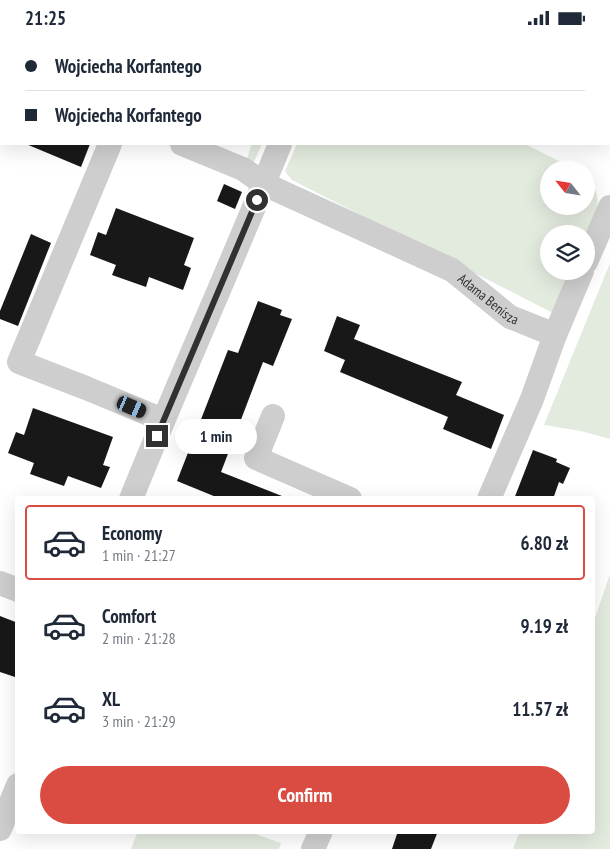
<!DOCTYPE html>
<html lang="en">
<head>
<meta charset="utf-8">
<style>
  :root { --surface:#fff; --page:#f6f6f7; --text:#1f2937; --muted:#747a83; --line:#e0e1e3; --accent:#da4c42 }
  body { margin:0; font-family:"PT Sans Narrow",sans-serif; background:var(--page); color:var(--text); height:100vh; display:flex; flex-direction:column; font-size:19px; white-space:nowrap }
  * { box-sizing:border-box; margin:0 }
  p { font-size:16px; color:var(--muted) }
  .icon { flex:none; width:28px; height:28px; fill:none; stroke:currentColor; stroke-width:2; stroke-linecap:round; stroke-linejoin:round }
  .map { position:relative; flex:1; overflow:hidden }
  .drawer { position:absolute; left:15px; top:461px; width:580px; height:338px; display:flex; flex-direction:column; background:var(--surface); border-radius:5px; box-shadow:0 5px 20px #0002 }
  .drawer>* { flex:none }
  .banner { position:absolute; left:0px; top:0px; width:610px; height:110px; box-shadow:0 5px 20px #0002; display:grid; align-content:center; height:110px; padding:0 25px; background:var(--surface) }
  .needle { width:32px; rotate:300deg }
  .buttons { position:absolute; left:540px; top:125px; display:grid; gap:10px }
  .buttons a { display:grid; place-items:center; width:55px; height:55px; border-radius:50%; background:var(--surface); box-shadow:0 5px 20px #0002; font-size:25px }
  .end { position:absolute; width:22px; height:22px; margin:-11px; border:6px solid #313131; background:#fff; box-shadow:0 0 0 2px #fff }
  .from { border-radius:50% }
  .bubble { position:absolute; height:35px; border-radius:18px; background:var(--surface); box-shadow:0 5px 20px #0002; font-size:16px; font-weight:700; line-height:35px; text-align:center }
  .car { position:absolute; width:15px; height:30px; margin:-15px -8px; border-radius:6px; box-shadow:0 0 4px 1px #0007; background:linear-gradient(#222 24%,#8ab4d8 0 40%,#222 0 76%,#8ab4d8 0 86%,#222 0) }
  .banner b { display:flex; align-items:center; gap:18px; height:48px; font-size:19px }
  .banner b+b { border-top:1px solid var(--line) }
  .banner i { width:12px; height:12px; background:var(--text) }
  ul { padding:9px 0 0; list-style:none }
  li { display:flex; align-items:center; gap:15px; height:75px; margin:0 10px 8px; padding:0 15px; border:2px solid transparent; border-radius:5px }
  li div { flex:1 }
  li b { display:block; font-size:19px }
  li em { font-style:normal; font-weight:700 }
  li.selected { border-color:var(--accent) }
  li>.icon { width:45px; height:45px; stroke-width:1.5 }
  .primary-button { display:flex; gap:10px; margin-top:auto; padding:10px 25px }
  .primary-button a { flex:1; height:58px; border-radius:30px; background:var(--accent); color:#fff; font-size:20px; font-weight:700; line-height:58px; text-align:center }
  .status { display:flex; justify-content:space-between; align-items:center; height:35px; padding:0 25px; background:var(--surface); direction:ltr }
  .status svg { height:14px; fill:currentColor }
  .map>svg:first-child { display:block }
  .green { fill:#e3eade }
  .building { fill:#181818 }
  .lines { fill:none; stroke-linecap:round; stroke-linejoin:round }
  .minor { stroke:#cecece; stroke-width:24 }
  .route { stroke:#313131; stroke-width:6 }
  .labels { text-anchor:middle; stroke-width:5; stroke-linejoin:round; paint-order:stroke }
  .street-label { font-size:14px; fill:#313131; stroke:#fff }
</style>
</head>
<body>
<div class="status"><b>21:25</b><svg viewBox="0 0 49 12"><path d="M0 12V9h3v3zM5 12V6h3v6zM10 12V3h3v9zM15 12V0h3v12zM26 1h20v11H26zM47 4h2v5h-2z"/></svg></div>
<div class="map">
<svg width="610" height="814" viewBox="0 0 610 814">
  <rect width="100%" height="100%" fill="#fff"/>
  <g class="green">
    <polygon points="77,0 174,0 177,1 76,1"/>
    <polygon points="251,109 262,109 254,127 246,126 252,109"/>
    <path d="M297 109H525L575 134H549V171H586V142C606 163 596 176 586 199H549V236H571L553 278 292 145 287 139 285 136Z"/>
    <polygon points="610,228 610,404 581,396 544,390"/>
    <polygon points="610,539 610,814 513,814 520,796 592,796 593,589"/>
    <polygon points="138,796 247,796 281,808 279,814 131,814"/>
  </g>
  <g class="building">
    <polygon points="26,109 90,109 81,132"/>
    <polygon points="224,149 242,157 235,174 217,166"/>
    <polygon points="116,173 194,203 184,230 191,233 183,255 149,242 146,252 112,240 116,230 90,220 98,197 106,200"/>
    <polygon points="31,199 51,208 18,291 0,284 0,276"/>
    <polygon points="258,266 282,275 280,280 292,284 273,331 263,327 221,437 287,463 287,464 221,464 177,446 228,315 238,318"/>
    <polygon points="337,281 360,290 354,304 462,347 456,360 504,380 491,414 443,394 448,382 340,337 345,325 324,316"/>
    <polygon points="33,373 113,402 103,430 110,432 101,453 68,441 64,451 30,439 34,428 8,418 16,397 24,400"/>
    <polygon points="533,415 557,424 556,427 570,433 563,449 559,447 553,464 514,464"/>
    <polygon points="0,581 18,588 18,643 0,637"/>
    <polygon points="398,796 438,796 431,814 392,814"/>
  </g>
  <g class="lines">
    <g class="minor">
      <polyline points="273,0 275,1"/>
      <polyline points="110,109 19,327 86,353 163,385"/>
      <path id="s1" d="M182 109 243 134 264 149 452 235 510 282 555 300 532 364 489 464"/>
      <polyline points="586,227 610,172"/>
      <polyline points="555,300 582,236"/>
      <polyline points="273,381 256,423 350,464"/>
      <path d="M131 464C179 345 232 228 280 109"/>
      <polyline points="0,548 18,555"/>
      <polyline points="0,794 18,750"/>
      <polyline points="313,814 321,796"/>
    </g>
  </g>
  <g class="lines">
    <polyline class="route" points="157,401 257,165"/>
  </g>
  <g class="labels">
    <g class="street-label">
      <text dy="5" stroke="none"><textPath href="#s1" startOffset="345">Adama Benisza</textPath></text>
    </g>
  </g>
</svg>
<div class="buttons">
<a><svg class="needle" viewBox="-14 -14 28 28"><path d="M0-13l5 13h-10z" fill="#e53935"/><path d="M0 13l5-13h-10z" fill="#747a83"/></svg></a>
<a><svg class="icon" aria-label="layers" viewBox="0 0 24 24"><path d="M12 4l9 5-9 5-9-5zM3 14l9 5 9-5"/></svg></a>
</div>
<i class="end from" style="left:257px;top:165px"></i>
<i class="end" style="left:157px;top:401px"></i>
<div class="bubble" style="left:175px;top:384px;width:82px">1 min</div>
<i class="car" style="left:132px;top:372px;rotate:113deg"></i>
<div class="banner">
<b><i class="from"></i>Wojciecha Korfantego</b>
<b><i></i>Wojciecha Korfantego</b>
</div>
<section class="drawer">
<ul>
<li class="selected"><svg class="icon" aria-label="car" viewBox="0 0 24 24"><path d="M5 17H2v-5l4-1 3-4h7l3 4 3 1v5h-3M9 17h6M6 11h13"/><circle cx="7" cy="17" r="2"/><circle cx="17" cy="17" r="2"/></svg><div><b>Economy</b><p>1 min · 21:27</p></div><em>6.80 zł</em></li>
<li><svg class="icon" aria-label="car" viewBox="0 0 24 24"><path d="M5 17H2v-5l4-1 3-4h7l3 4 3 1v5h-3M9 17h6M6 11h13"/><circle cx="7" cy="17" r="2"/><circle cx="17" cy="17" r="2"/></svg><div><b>Comfort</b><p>2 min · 21:28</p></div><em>9.19 zł</em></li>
<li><svg class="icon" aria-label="car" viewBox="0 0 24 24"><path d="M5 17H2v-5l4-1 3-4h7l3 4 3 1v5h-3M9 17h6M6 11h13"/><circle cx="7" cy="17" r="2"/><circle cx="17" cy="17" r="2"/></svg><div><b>XL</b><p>3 min · 21:29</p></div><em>11.57 zł</em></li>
</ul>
<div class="primary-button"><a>Confirm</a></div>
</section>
</div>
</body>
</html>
